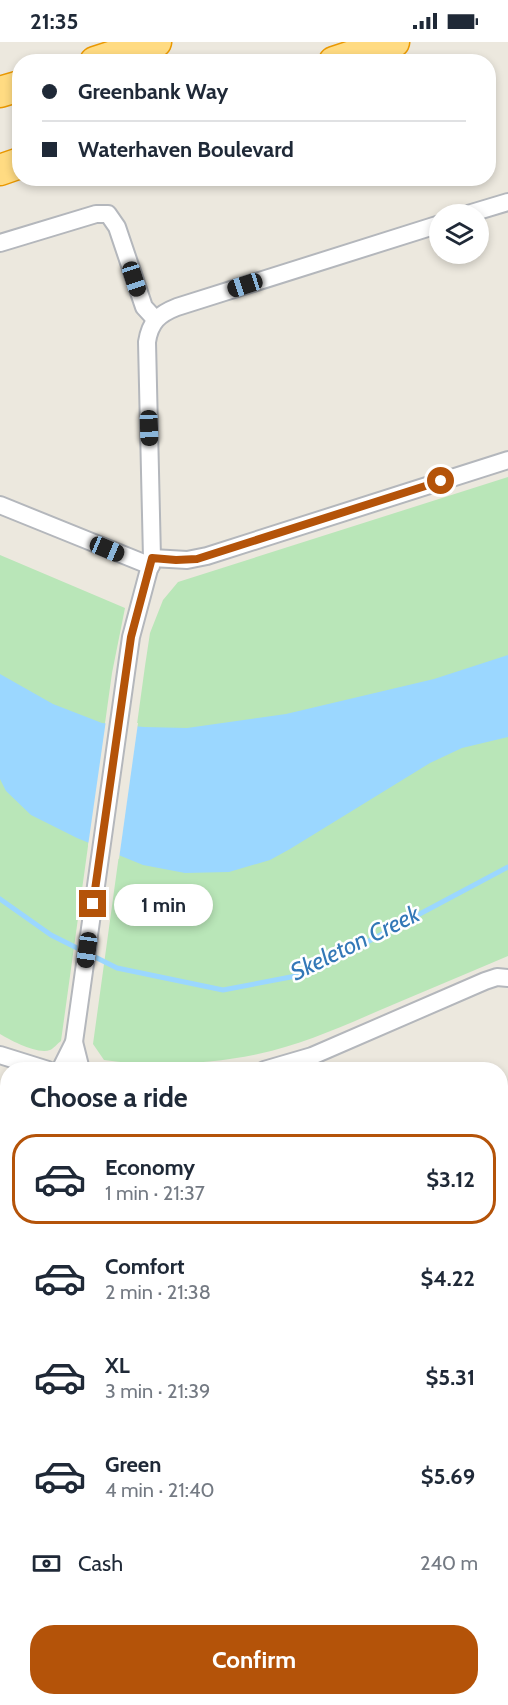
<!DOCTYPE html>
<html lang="en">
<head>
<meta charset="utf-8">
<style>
  :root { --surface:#fff; --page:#f2f2f3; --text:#1f2937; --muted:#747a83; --line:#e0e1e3; --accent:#b45309 }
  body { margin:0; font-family:Cabin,sans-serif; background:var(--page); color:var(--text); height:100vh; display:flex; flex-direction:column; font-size:22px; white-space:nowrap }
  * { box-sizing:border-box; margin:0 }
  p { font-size:20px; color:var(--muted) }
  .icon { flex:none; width:33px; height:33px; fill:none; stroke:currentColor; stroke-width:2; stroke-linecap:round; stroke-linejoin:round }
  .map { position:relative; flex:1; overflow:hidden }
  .details { position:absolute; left:0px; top:1020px; width:508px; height:644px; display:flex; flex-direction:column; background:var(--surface); border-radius:24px 24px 0 0; box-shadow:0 3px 9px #0003 }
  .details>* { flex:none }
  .top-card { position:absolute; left:12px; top:12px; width:484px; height:132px; border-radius:24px; box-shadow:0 3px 9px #0003; display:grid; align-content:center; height:132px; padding:0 30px; background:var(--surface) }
  .tools { position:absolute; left:429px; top:162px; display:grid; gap:12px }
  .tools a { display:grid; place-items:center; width:60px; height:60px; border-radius:50%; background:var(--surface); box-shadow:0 3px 9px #0003; font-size:30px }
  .end { position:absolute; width:27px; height:27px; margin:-14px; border:8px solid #b45309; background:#fff; box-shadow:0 0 0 3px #fff }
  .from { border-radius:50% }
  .bubble { position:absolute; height:42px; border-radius:21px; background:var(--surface); box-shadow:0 3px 9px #0003; font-size:20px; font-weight:700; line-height:42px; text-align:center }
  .car { position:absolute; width:18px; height:36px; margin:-18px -9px; border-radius:8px; box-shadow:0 0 4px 2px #0007; background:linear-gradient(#222 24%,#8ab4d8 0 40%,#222 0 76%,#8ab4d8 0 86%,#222 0) }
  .top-card b { display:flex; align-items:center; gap:21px; height:57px; font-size:22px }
  .top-card b+b { border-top:2px solid var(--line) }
  .top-card i { width:15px; height:15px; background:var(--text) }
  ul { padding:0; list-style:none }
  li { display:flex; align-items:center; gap:18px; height:90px; margin:0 12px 9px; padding:0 18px; border:3px solid transparent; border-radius:24px }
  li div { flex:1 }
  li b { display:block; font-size:22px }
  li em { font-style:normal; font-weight:700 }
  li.current { border-color:var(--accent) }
  li>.icon { width:54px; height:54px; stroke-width:1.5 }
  h2 { padding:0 30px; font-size:27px; line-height:72px }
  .pay { display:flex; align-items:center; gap:15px; height:66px; padding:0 30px; font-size:22px }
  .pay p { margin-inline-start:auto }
  .action { display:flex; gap:12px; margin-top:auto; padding:12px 30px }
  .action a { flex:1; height:69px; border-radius:24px; background:var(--accent); color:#fff; font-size:24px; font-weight:700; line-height:69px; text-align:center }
  .status { display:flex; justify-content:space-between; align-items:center; height:42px; padding:0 30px; background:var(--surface); direction:ltr }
  .status svg { height:16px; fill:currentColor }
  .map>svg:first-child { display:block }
  .green { fill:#b9e6b8 }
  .water { fill:#9bd7ff }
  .pier { fill:#ece8de }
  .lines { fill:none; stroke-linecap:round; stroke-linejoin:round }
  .stream { stroke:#9bd7ff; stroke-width:5 }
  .minor-casing { stroke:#b4b7bc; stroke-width:20 }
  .motorway-casing { stroke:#ea9800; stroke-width:33 }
  .minor { stroke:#fff; stroke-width:16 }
  .motorway { stroke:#ffdb82; stroke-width:30 }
  .route { stroke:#b45309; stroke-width:8 }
  .labels { text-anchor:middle; stroke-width:5; stroke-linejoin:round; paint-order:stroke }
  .water-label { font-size:24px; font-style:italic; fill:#3378b7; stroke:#fff }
</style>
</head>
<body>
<div class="status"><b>21:35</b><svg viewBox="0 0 49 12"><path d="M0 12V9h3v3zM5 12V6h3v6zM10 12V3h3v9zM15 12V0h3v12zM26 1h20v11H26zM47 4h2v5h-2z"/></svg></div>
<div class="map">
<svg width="508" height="1663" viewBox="0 0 508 1663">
  <rect width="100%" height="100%" fill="#ece8de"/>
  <g class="green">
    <path d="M508 435V914C465 932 421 951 378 969 339 986 300 1003 258 1012 209 1022 154 1025 104 1018L93 1002 145 624 150 591 163 558 178 540Z"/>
    <path d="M0 513 125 566 112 631 61 999C58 1001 53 1007 50 1008 38 1013 10 998 0 992Z"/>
  </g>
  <polygon class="water" points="508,613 508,695 462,706 430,721 290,807 270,818 229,830 185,831 143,823 77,796 31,773 6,749 0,737 0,632 53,662 102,681 144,685 187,686 286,672 434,637"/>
  <polygon class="pier" points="106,678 138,681 119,817 88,804"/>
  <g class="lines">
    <polyline class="stream" points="0,857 51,893 117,926 223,948 296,934 369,899 508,825"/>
    <g class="minor-casing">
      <g id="minor">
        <polyline points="468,172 508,160"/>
        <polyline points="0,201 96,172 108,172 117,185 144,265 155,277"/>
        <polyline points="0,463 151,524"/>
        <polyline points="152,516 187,518 207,514 508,418"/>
        <polyline points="74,1000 81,1028"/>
        <polyline points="0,1013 48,1028"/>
        <path d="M60 1028 74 1000 131 595 152 516 147 300C150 280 159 272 177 265L440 182"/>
        <polyline points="264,1028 312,1014 485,939 497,935 508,936"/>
        <polyline points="0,1229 8,1228"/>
        <polyline points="501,1287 508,1285"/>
        <polyline points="0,1465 8,1466"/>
        <polyline points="501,1542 508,1539"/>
        <polyline points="8,1551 3,1585 8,1639"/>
        <polyline points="0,1656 16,1663"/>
        <polyline points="120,1663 141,1656"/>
        <polyline points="292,1663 293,1656"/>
      </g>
    </g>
    <g class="motorway-casing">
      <g id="motorway">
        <polyline points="95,20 156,0"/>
        <polyline points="334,20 394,0"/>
        <polyline points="0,50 20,44"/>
        <polyline points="0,128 20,121"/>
      </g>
    </g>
    <use href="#minor" class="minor"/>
    <use href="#motorway" class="motorway"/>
  </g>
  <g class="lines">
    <polyline class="route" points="93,862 131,595 152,516 176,518 197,517 441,439"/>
  </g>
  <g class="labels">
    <g class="water-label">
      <text transform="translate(355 901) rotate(-26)" y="8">Skeleton Creek</text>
    </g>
  </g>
</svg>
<div class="tools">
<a><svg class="icon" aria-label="layers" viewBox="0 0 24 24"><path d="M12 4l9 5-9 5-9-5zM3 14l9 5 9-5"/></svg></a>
</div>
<i class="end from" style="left:441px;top:439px"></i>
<i class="end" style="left:93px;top:862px"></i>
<div class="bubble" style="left:114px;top:842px;width:99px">1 min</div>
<i class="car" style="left:134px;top:237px;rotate:162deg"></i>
<i class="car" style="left:245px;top:243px;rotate:252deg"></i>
<i class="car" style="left:149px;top:386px;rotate:178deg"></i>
<i class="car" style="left:107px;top:507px;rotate:113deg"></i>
<i class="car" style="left:87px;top:908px;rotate:188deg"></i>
<div class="top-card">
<b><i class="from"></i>Greenbank Way</b>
<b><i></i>Waterhaven Boulevard</b>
</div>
<section class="details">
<h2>Choose a ride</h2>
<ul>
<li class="current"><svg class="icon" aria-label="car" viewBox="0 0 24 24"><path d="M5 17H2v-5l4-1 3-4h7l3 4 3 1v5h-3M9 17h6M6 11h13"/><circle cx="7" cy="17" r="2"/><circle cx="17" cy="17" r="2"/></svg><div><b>Economy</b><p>1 min · 21:37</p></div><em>$3.12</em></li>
<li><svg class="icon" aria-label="car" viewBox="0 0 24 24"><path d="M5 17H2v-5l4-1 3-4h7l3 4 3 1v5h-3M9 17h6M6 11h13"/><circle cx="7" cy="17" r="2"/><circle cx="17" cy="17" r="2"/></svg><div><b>Comfort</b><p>2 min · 21:38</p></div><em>$4.22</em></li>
<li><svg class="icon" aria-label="car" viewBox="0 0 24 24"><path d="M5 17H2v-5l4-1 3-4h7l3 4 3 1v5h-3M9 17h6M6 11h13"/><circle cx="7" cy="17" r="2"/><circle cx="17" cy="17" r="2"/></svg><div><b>XL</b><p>3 min · 21:39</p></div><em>$5.31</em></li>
<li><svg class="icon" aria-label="car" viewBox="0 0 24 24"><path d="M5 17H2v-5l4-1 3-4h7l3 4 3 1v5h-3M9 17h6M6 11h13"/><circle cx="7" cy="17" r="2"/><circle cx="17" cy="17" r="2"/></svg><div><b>Green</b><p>4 min · 21:40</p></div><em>$5.69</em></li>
</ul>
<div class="pay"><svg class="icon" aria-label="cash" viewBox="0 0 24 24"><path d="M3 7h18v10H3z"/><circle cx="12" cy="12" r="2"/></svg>Cash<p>240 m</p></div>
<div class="action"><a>Confirm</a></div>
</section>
</div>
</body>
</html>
